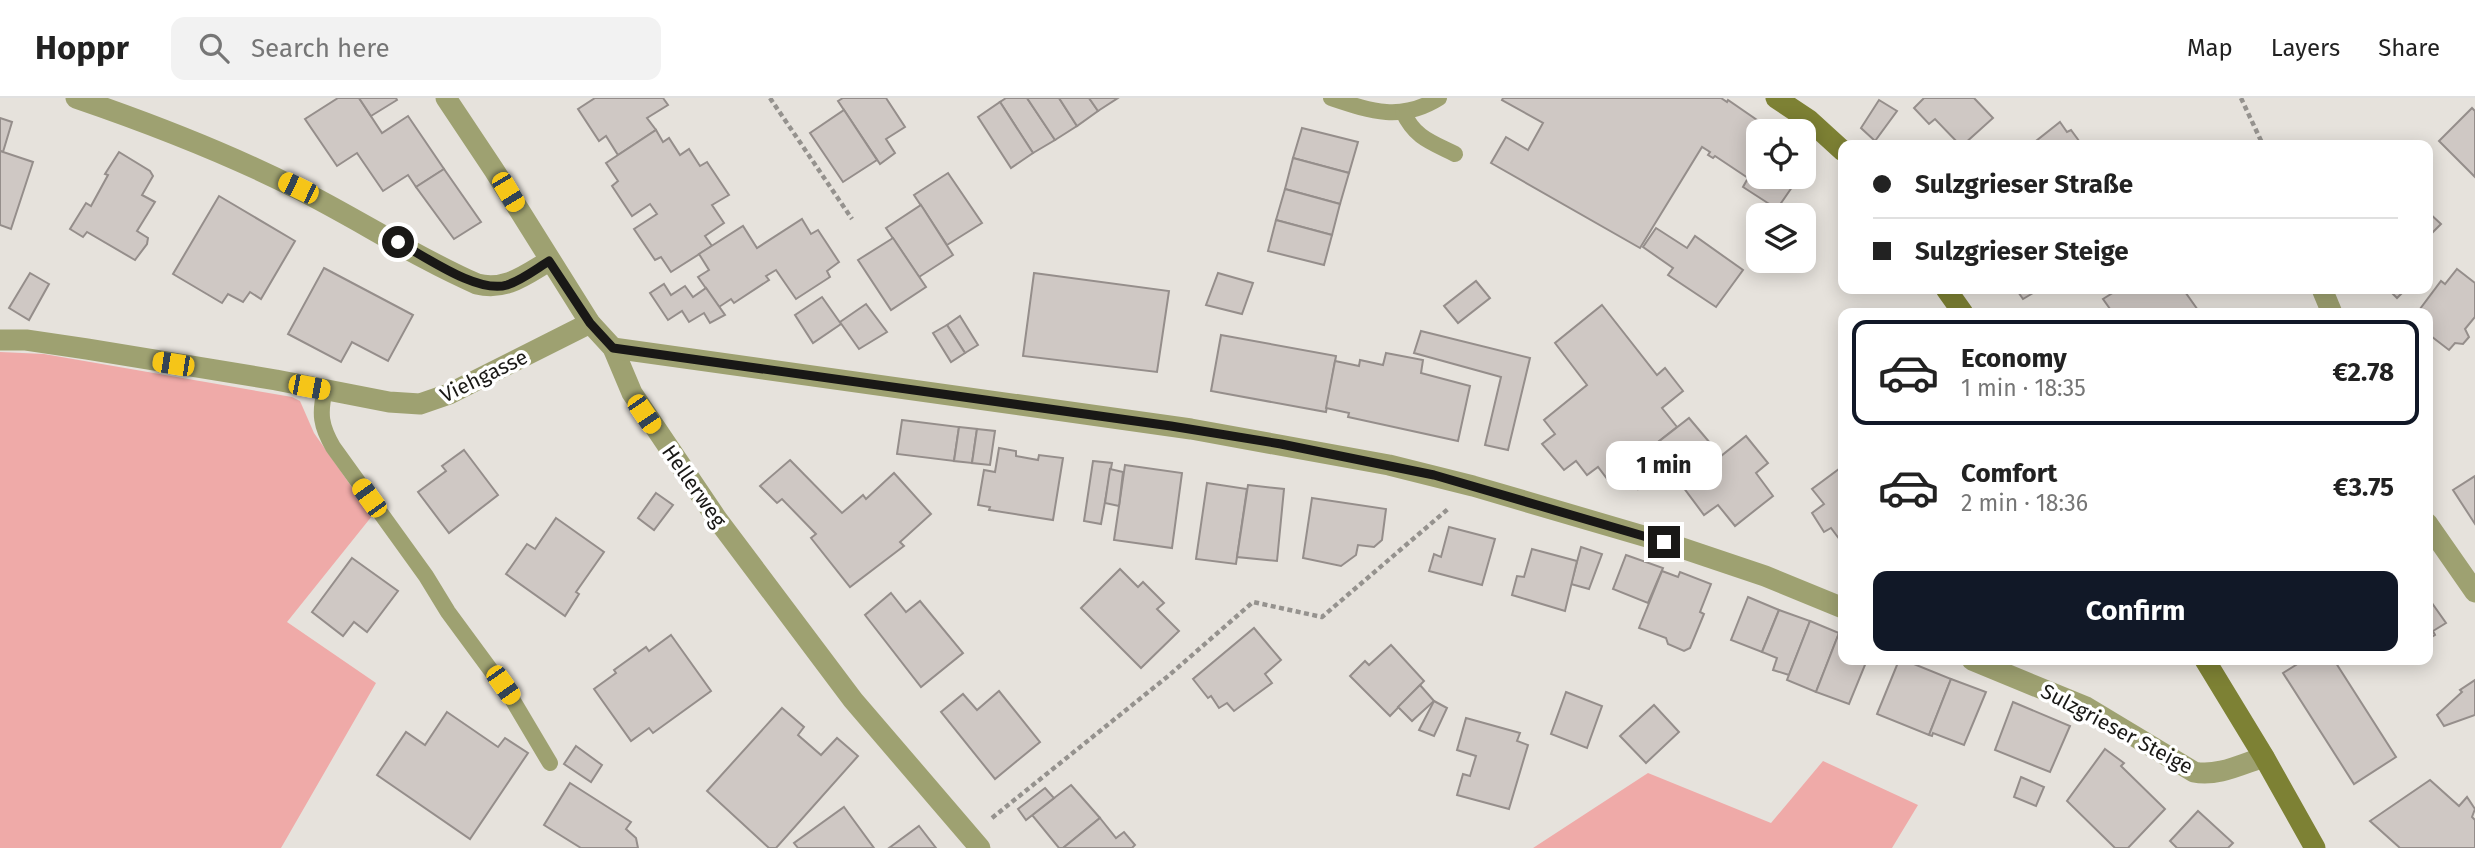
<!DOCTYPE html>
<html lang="en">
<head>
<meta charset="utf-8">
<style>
  :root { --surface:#fff; --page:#f2f2f2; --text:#222; --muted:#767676; --line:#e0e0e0; --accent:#111827 }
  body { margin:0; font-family:"Fira Sans",sans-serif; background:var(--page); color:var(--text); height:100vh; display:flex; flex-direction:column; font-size:26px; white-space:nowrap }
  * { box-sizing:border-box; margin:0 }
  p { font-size:23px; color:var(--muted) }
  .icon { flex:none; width:38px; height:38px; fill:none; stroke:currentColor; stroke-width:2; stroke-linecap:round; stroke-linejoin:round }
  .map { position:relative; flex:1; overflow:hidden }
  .sheet { position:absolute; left:1838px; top:210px; width:595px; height:357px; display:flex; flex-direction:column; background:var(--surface); border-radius:14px; box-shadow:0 4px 18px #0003 }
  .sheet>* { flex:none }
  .guide { position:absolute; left:1838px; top:42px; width:595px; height:154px; border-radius:14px; box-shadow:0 4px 18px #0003; display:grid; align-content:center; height:154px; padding:0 35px; background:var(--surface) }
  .fabs { position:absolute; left:1746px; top:21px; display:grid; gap:14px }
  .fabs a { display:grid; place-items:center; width:70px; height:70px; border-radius:14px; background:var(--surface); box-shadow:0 4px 18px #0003; font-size:35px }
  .end { position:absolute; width:32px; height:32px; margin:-16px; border:9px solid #191816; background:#fff; box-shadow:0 0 0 4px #fff }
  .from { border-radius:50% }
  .bubble { position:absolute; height:49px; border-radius:14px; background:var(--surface); box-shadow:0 4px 18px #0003; font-size:23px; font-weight:700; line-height:49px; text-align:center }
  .car { position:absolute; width:21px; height:42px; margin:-21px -10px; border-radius:9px; box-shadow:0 0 5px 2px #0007; background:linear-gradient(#f5c518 24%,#345 0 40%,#f5c518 0 76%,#345 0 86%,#f5c518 0) }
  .guide b { display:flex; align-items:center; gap:24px; height:66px; font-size:26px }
  .guide b+b { border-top:2px solid var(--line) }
  .guide i { width:18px; height:18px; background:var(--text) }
  ul { padding:12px 0 0; list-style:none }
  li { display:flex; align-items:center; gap:21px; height:105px; margin:0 14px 10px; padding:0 21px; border:4px solid transparent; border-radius:14px }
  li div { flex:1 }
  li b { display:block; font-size:26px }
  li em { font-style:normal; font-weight:700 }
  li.active { border-color:var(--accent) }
  li>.icon { width:63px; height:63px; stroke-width:1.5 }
  .button { display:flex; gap:14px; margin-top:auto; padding:14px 35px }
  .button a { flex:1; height:80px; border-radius:14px; background:var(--accent); color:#fff; font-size:28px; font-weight:700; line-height:80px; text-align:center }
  header { display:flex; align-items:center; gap:42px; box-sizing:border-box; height:98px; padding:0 35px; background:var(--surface); border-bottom:2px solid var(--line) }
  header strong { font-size:33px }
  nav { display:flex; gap:38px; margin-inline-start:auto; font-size:24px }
  .search { width:490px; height:63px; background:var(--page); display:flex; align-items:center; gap:18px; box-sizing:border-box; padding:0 24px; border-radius:14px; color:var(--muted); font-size:26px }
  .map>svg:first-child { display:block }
  .green { fill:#efaaa8 }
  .building { fill:#cfc8c4; stroke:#958e8b; stroke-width:2 }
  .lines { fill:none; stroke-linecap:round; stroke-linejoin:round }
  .path { stroke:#95928e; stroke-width:4.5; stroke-dasharray:5 3.5; stroke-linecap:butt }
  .service { stroke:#9ea171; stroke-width:16 }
  .minor { stroke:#9ea171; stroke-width:21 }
  .secondary { stroke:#7d8134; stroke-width:21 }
  .route { stroke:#191816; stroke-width:9 }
  .labels { text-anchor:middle; stroke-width:7; stroke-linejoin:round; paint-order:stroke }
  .street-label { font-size:21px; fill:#191816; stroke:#fff }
</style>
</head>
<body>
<header>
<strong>Hoppr</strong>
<div class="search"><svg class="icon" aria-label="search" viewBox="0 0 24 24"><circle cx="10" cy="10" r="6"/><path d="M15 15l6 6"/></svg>Search here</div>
<nav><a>Map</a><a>Layers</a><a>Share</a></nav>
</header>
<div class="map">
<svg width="2475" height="750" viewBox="0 0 2475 750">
  <rect width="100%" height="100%" fill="#e6e2dc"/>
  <g class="green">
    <polygon points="0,254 44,256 292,299 300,303 314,335 372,418 287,524 376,585 281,750 0,750"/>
    <polygon points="1823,663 1918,707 1892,750 1526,750 1533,750 1648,675 1771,725"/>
  </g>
  <g class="building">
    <polygon points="338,0 359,0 382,35 408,18 444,71 416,89 408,77 383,93 357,55 337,68 305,21"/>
    <polygon points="359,0 396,0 397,2 371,18"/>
    <polygon points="595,0 663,0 668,7 647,20 656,32 618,57 606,38 599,43 578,11"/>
    <polygon points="843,0 886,0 905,29 886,41 895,55 880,66 838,3"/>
    <polygon points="1006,0 1027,0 1055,42 1033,55 1000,4"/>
    <polygon points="1027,0 1059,0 1077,28 1055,42"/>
    <polygon points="1059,0 1089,0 1098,13 1077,28"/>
    <polygon points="1089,0 1118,0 1098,13"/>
    <polygon points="1503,0 1721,0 1727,4 1728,2 1773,33 1759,33 1759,79 1799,79 1777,111 1743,89 1748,80 1715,58 1713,60 1708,57 1710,54 1702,49 1640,150 1491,65 1506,39 1528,52 1543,25 1502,2"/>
    <polygon points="1924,0 1974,0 1993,20 1963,47 1960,47 1935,21 1929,26 1914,10"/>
    <polygon points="1879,2 1897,13 1875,43 1861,30"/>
    <polygon points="1000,4 1033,55 1011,70 978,19"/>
    <polygon points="2472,10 2475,13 2475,79 2439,43"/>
    <polygon points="844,12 877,62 843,84 810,35"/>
    <polygon points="0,20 12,24 3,54 0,53"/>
    <polygon points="2060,24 2067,34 2071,32 2082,47 2039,47 2036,43"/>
    <polygon points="1302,30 1358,44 1349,75 1293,60"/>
    <polygon points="656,32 663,44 669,40 680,57 689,51 700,68 707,64 729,97 712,107 724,125 705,138 712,148 671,174 661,159 655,162 634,131 657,116 650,106 632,118 612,88 618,83 606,65"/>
    <polygon points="0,53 33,64 11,131 0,127"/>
    <polygon points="119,54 150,73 153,78 142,97 155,104 137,133 148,140 147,146 135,162 87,134 83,139 70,131 86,105 91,108 108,77 105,76"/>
    <polygon points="1293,60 1349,75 1340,106 1285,91"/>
    <polygon points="444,71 481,124 454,141 416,89"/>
    <polygon points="948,75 982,125 947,147 914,97"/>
    <polygon points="1285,91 1340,106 1332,137 1276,122"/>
    <polygon points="219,98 295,143 261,201 250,194 243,204 228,196 222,205 173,176"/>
    <polygon points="921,107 953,157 919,179 886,130"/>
    <polygon points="2427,113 2441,126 2427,140"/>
    <polygon points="802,121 811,136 818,132 839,164 827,173 830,179 796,201 776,172 766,178 769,182 734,205 731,201 719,209 698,179 709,172 699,156 743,128 757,150"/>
    <polygon points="1276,122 1332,137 1324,167 1268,153"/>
    <polygon points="1656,130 1687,150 1695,138 1743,172 1716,209 1668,177 1673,170 1643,149"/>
    <polygon points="893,140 926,189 891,212 858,162"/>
    <polygon points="324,170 413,217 388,263 352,244 341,264 288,236"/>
    <polygon points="2457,171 2475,185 2475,219 2465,231 2469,239 2463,246 2455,245 2449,252 2427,235 2427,215 2417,215 2441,183 2445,186"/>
    <polygon points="30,175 49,186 29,222 9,210"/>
    <polygon points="1034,175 1169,193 1157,274 1023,258"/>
    <polygon points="1218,175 1253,185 1242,216 1206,207"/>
    <polygon points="1476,183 1490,200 1458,225 1444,208"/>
    <polygon points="664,186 671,197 685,188 693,199 706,190 725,217 710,225 704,215 689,224 682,213 668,222 650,195"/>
    <polygon points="2016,191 2030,191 2033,195 2023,201"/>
    <polygon points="2119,191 2183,191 2200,215 2104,215 2110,211 2103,201"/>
    <polygon points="2388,191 2406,191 2397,200"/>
    <polygon points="822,199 841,226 813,245 795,217"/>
    <polygon points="866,206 887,234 859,251 840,224"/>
    <polygon points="1602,207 1657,277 1665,270 1683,293 1662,310 1677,329 1639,359 1654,379 1638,391 1622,370 1608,382 1598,369 1587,377 1576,363 1564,372 1542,346 1555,336 1544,322 1587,287 1555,245"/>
    <polygon points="960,218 978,247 965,255 947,227"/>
    <polygon points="947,227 965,255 951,264 933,235"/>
    <polygon points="1421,233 1530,260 1508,352 1485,347 1501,279 1414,255"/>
    <polygon points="1221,237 1336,258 1326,314 1211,293"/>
    <polygon points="1386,255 1423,262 1421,275 1470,288 1458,343 1348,319 1349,315 1326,310 1335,263 1359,268 1360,262 1383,267"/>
    <polygon points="1689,320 1721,358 1746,338 1768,365 1756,375 1773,398 1735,428 1718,407 1704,417 1674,377 1661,387 1639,359"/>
    <polygon points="902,322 959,329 954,363 897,356"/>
    <polygon points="959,329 977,331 972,365 954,363"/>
    <polygon points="977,331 995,333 990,367 972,365"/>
    <polygon points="999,350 1016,353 1016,358 1038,362 1039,357 1063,360 1053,422 989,412 990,409 978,407 984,372 995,374"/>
    <polygon points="464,352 498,397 449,435 418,394 446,373 442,368"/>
    <polygon points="790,362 842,415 863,397 866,401 894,375 931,416 900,444 904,448 850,489 811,440 816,436 782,401 777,405 760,388"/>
    <polygon points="1093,363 1112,365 1101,426 1084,423"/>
    <polygon points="1125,367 1182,375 1172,450 1114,442"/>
    <polygon points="1843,368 1843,446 1831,430 1824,434 1812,415 1824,406 1812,391"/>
    <polygon points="1110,371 1123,374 1119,408 1105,405"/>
    <polygon points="2475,378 2475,426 2453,392"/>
    <polygon points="1207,385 1247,391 1236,466 1196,461"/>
    <polygon points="1248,387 1284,391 1277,463 1237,459"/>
    <polygon points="656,395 673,407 654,432 638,420"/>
    <polygon points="1312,400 1386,411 1382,442 1374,449 1358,447 1356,457 1341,468 1303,460"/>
    <polygon points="556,420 604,454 576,494 579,496 565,518 506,476 527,446 535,451"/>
    <polygon points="1449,429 1495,441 1482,487 1429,473 1434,456 1441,459"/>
    <polygon points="1581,449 1602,456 1589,491 1571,486"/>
    <polygon points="1532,451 1577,463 1565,513 1512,497 1517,478 1524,479"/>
    <polygon points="1626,457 1663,470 1648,505 1613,491"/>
    <polygon points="352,460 398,493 367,534 354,524 343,538 312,514"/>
    <polygon points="1120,471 1138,489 1143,484 1164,505 1157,511 1179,533 1141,570 1081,510"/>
    <polygon points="1662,473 1678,479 1680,474 1711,486 1700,514 1704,516 1690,550 1684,553 1668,546 1666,540 1639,530"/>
    <polygon points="891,495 906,514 920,503 963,555 921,589 865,517"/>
    <polygon points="2427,498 2446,525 2433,533 2435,537 2427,542"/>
    <polygon points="1748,499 1779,512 1762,554 1731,542"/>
    <polygon points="1779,512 1810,523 1789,577 1773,572 1777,560 1762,554"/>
    <polygon points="1810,523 1839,535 1816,594 1787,582"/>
    <polygon points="1254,530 1281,562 1265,576 1272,585 1234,613 1227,605 1219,610 1211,598 1208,600 1193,581"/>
    <polygon points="1839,535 1843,536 1843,562 1867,562 1849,606 1816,594"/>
    <polygon points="671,537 711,593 653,635 649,630 631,643 594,591 616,575 614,572 646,549 649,553"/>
    <polygon points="1391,547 1424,583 1390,618 1350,578 1365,563 1369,567"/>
    <polygon points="1899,562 1904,562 1951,581 1929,637 1877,616"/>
    <polygon points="2304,562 2334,562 2396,659 2354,686 2283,575"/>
    <polygon points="1951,581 1986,594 1964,647 1933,635 1932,638 1929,637"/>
    <polygon points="2475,582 2475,617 2444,628 2437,617 2462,594 2460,592"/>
    <polygon points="1420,587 1434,603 1412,623 1398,609"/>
    <polygon points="999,593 1040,644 995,681 941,614 963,596 977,612"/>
    <polygon points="1566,594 1602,608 1587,650 1551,636"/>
    <polygon points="1434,603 1447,610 1434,638 1419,632"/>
    <polygon points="2013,604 2070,628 2050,674 1995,652"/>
    <polygon points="1654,607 1679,634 1646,665 1620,638"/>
    <polygon points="782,610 804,629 798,637 821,657 837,640 858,658 776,750 769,750 707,693"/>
    <polygon points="447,614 498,649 505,640 528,655 470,741 377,677 406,634 425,647"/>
    <polygon points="1466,620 1520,635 1517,643 1528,647 1509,711 1457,697 1463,676 1470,678 1476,658 1457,652"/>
    <polygon points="576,648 602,667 591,684 564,666"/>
    <polygon points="2105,651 2124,665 2121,668 2165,711 2128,750 2115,750 2067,703"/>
    <polygon points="2021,679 2044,689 2036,708 2014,699"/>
    <polygon points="2430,682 2459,708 2467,699 2475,711 2472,719 2475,722 2475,750 2400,750 2370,723"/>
    <polygon points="570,685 631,724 626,731 636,740 638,750 581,750 544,727"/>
    <polygon points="1071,687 1100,720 1063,750 1059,750 1032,717"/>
    <polygon points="1045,690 1054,700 1026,722 1018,711"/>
    <polygon points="844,709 874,750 798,750 794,745"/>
    <polygon points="2198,713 2233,745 2228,750 2177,750 2170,743"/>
    <polygon points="1100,720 1116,740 1124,734 1135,747 1132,750 1063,750"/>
    <polygon points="919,728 936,750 889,750"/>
  </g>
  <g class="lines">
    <g class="path">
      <polyline points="770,0 852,121"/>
      <polyline points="2241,0 2263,47"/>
      <polyline points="992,720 1167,579 1253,504 1322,519 1448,411"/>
    </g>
    <g class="service">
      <path d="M1331 0C1370 13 1401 24 1439 0"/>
      <path d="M1403 14C1415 40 1431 44 1455 56"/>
      <path d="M325 292C319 316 321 328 333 349L426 478 448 514 512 601 550 665"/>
    </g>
    <g class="minor">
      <path d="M76 0C152 26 227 55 298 91 358 121 415 159 477 186 506 193 525 177 549 163"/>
      <polyline points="446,0 494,72 590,225 613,250 632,295 717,421 853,602 980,750"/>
      <polyline points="2322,191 2332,215"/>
      <polyline points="0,242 26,242 87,251 276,282 389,304 420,306 449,296 590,225"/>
      <polyline points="613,250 1191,331 1389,367 1473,388 1664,444 1765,478 1843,510"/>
      <polyline points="2427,425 2475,494"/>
      <path d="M1972 562 2086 609 2194 674C2217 679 2242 666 2264 659"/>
    </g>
    <g class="secondary">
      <polyline points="1776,0 1809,22 1843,53"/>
      <polyline points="1946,191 1963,215"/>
      <polyline points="2205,562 2264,659 2315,750"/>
    </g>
  </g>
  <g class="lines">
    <path class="route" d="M398 144C425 158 477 196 507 187 522 182 536 171 549 163L590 225 613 250 1171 328 1281 346 1434 377 1664 444"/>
  </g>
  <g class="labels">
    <g class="street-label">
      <text transform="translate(484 278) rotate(-26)" y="7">Viehgasse</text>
      <text transform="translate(694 388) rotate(55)" y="7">Hellerweg</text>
      <text transform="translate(2117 631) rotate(28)" y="7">Sulzgrieser Steige</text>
    </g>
  </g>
</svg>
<div class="fabs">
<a><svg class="icon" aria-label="locate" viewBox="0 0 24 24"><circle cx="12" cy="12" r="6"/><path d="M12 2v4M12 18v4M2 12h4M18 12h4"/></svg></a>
<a><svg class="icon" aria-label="layers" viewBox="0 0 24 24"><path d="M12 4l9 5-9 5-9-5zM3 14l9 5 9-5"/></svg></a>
</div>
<i class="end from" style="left:398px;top:144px"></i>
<i class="end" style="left:1664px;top:444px"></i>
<div class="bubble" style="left:1606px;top:343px;width:116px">1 min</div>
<i class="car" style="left:298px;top:90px;rotate:296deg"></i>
<i class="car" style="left:508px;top:94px;rotate:149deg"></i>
<i class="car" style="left:173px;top:266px;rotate:279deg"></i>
<i class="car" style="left:309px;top:289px;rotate:101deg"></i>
<i class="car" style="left:644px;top:316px;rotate:146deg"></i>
<i class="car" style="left:369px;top:400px;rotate:324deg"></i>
<i class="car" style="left:503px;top:587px;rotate:145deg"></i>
<div class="guide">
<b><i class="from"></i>Sulzgrieser Straße</b>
<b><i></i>Sulzgrieser Steige</b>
</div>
<section class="sheet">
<ul>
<li class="active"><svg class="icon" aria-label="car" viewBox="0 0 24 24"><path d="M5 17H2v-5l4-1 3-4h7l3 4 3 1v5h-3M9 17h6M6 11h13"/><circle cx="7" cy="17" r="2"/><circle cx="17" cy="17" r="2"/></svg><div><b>Economy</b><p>1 min · 18:35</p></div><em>€2.78</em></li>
<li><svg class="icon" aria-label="car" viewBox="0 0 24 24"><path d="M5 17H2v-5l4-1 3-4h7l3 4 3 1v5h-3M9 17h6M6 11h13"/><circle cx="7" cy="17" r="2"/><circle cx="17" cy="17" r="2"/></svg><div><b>Comfort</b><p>2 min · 18:36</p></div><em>€3.75</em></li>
</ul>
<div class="button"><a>Confirm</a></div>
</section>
</div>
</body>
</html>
